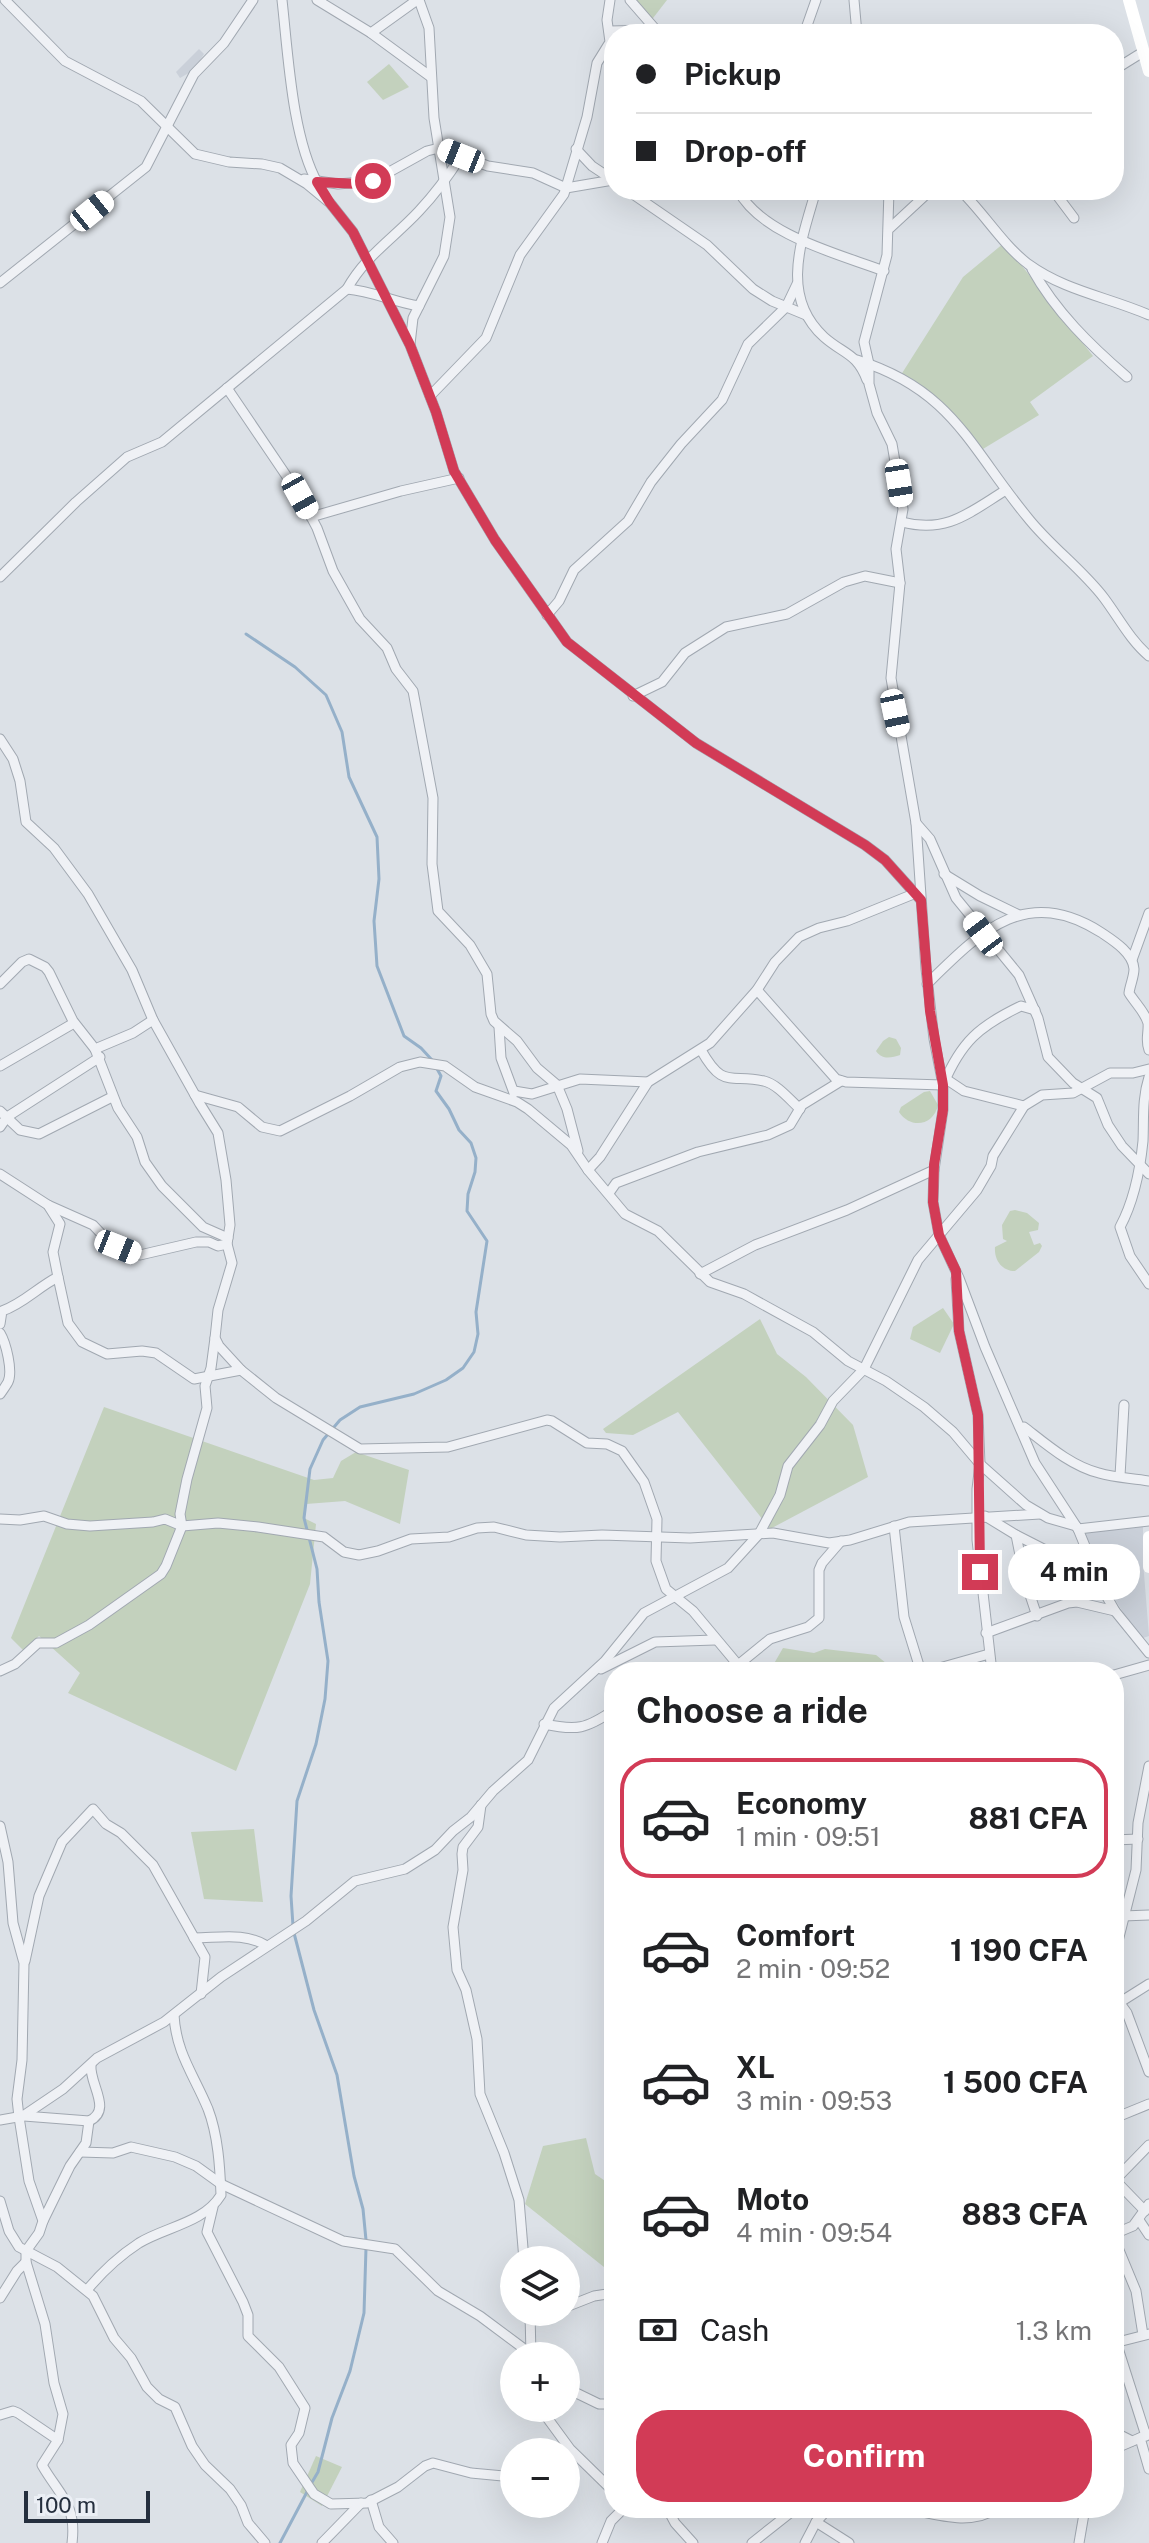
<!DOCTYPE html>
<html lang="en">
<head>
<meta charset="utf-8">
<style>
  :root { --surface:#fff; --page:#f2f2f2; --text:#202124; --muted:#757577; --line:#e0e0e0; --accent:#d23b56 }
  body { margin:0; font-family:"Public Sans",sans-serif; background:var(--page); color:var(--text); height:100vh; display:flex; flex-direction:column; font-size:30px; white-space:nowrap }
  * { box-sizing:border-box; margin:0 }
  p { font-size:26px; color:var(--muted) }
  .icon { flex:none; width:44px; height:44px; fill:none; stroke:currentColor; stroke-width:2; stroke-linecap:round; stroke-linejoin:round }
  .map { position:relative; flex:1; overflow:hidden }
  .panel { position:absolute; left:604px; top:1662px; width:520px; height:856px; display:flex; flex-direction:column; background:var(--surface); border-radius:32px; box-shadow:0 8px 32px #0002 }
  .panel>* { flex:none }
  .guide { position:absolute; left:604px; top:24px; width:520px; height:176px; border-radius:32px; box-shadow:0 8px 32px #0002; display:grid; align-content:center; height:176px; padding:0 32px; background:var(--surface) }
  .buttons { position:absolute; left:500px; top:2246px; display:grid; gap:16px }
  .buttons a { display:grid; place-items:center; width:80px; height:80px; border-radius:50%; background:var(--surface); box-shadow:0 8px 32px #0002; font-size:40px }
  .scale { position:absolute; left:24px; bottom:20px; width:126px; box-sizing:border-box; padding-left:8px; border:4px solid #252f3e; border-top:0; font-size:22px; line-height:28px; white-space:nowrap; color:#252f3e; -webkit-text-stroke:6px #ebeff5; paint-order:stroke }
  .end { position:absolute; width:36px; height:36px; margin:-18px; border:10px solid #d23b56; background:#fff; box-shadow:0 0 0 4px #fff }
  .from { border-radius:50% }
  .bubble { position:absolute; height:56px; border-radius:28px; background:var(--surface); box-shadow:0 8px 32px #0002; font-size:26px; font-weight:700; line-height:56px; text-align:center }
  .car { position:absolute; width:24px; height:48px; margin:-24px -12px; border-radius:10px; box-shadow:0 0 6px 2px #0007; background:linear-gradient(#fff 24%,#345 0 40%,#fff 0 76%,#345 0 86%,#fff 0) }
  .guide b { display:flex; align-items:center; gap:28px; height:76px; font-size:30px }
  .guide b+b { border-top:2px solid var(--line) }
  .guide i { width:20px; height:20px; background:var(--text) }
  ul { padding:0; list-style:none }
  li { display:flex; align-items:center; gap:24px; height:120px; margin:0 16px 12px; padding:0 16px; border:4px solid transparent; border-radius:32px }
  li div { flex:1 }
  li b { display:block; font-size:30px }
  li em { font-style:normal; font-weight:700 }
  li.current { border-color:var(--accent) }
  li>.icon { width:72px; height:72px; stroke-width:1.5 }
  h2 { padding:0 32px; font-size:36px; line-height:96px }
  .pay { display:flex; align-items:center; gap:20px; height:88px; padding:0 32px; font-size:30px }
  .pay p { margin-inline-start:auto }
  .action { display:flex; gap:16px; margin-top:auto; padding:16px 32px }
  .action a { flex:1; height:92px; border-radius:32px; background:var(--accent); color:#fff; font-size:32px; font-weight:700; line-height:92px; text-align:center }
  .map>svg:first-child { display:block }
  .built { fill:#cad0d9 }
  .green { fill:#c3d1bd }
  .lines { fill:none; stroke-linecap:round; stroke-linejoin:round }
  .stream { stroke:#95b0c9; stroke-width:3 }
  .street-casing { stroke:#a1a8b1; stroke-width:11 }
  .street { stroke:#eff1f5; stroke-width:9 }
  .secondary { stroke:#fff; stroke-width:12 }
  .route { stroke:#d23b56; stroke-width:10 }
</style>
</head>
<body>
<div class="map">
<svg width="1149" height="2543" viewBox="0 0 1149 2543">
  <rect width="100%" height="100%" fill="#dce1e7"/>
  <g class="built">
    <polygon points="199,49 204,54 194,70 180,78 176,72"/>
    <polygon points="1143,1522 1143,1561 1149,1636 1140,1639 1102,1579 1084,1530"/>
  </g>
  <g class="green">
    <polygon points="635,0 667,0 650,22"/>
    <polygon points="389,64 409,87 383,100 367,82"/>
    <polygon points="1004,243 1093,356 1030,402 1039,415 978,452 952,419 899,378 963,277"/>
    <path d="M889 1037 896 1039 901 1048 900 1055C891 1058 882 1060 876 1051L883 1041Z"/>
    <path d="M930 1091 938 1105C934 1125 911 1130 899 1112L901 1107 924 1092Z"/>
    <path d="M1015 1210 1027 1213 1039 1223 1038 1230 1029 1232 1034 1245 1040 1243 1042 1246 1039 1252 1015 1271C1002 1271 994 1260 995 1247L1007 1241 1003 1239 1002 1225 1010 1211Z"/>
    <polygon points="943,1308 954,1324 940,1353 910,1339 913,1327"/>
    <polygon points="760,1319 777,1354 806,1377 853,1425 868,1477 770,1529 678,1412 633,1435 606,1433 603,1429"/>
    <polygon points="104,1407 314,1480 333,1478 341,1461 356,1452 409,1470 400,1524 345,1501 306,1504 304,1518 316,1524 310,1584 236,1771 68,1693 80,1673 39,1636 24,1651 11,1638"/>
    <polygon points="783,1648 814,1653 825,1649 876,1655 897,1672 782,1672 772,1667"/>
    <polygon points="254,1829 263,1902 204,1899 191,1832"/>
    <polygon points="586,2138 595,2174 614,2187 614,2275 525,2204 543,2146"/>
    <polygon points="316,2456 342,2467 322,2506 300,2492"/>
  </g>
  <g class="lines">
    <g class="stream">
      <polyline points="246,634 295,667 326,695 342,732 349,777 377,837 379,879 374,921 377,966 404,1036 421,1048 432,1060"/>
      <polyline points="293,1926 291,1896 297,1801 316,1744 325,1699 328,1661 319,1602 317,1569 304,1518 310,1469 323,1440 340,1420 360,1407 414,1394 446,1380 463,1368 474,1352 478,1334 476,1312 487,1241 467,1211 468,1194 475,1172 476,1158 471,1143 459,1130 449,1109 436,1091 441,1076 436,1067"/>
      <polyline points="294,1933 314,2010 337,2075 354,2176 363,2209 366,2240"/>
      <polyline points="311,2484 318,2472 332,2418 350,2371 364,2313 366,2248"/>
      <polyline points="280,2543 308,2490"/>
    </g>
    <g class="street-casing">
      <g id="street">
        <polyline points="5,0 65,61 141,101 195,154 229,162 262,164 280,168 307,184 330,203 353,232 410,345 436,412 454,471 495,540 567,642 696,743 865,845 885,860 920,899"/>
        <path d="M282 0C288 53 292 138 318 184"/>
        <polyline points="317,0 371,33 431,77"/>
        <polyline points="630,0 657,31"/>
        <polyline points="854,0 857,34"/>
        <polyline points="609,31 656,30"/>
        <polyline points="371,33 417,0"/>
        <polyline points="804,34 816,0"/>
        <polyline points="1114,70 1143,52"/>
        <polyline points="576,149 592,166 613,180"/>
        <polyline points="304,179 338,184 373,181 427,151 439,148 488,166 533,173 566,188 613,180"/>
        <polyline points="627,190 707,245 753,289 772,301 806,315"/>
        <path d="M738 190C761 235 839 254 884 271"/>
        <path d="M816 190C802 239 779 296 824 337 843 354 857 353 867 380"/>
        <polyline points="889,190 887,255 864,342 869,364 869,384 877,413 892,444 903,509 896,549 900,583 891,678 916,823 926,969 934,1039 943,1085 943,1110 934,1170 933,1202 939,1235 959,1278 985,1347 1035,1463 1078,1529 1103,1590 1115,1611 1149,1653"/>
        <path d="M960 190C984 213 1002 244 1028 264 1065 291 1108 297 1149 315"/>
        <polyline points="1053,190 1074,218"/>
        <polyline points="890,228 931,190"/>
        <path d="M1032 269C1056 312 1090 345 1127 377"/>
        <polyline points="0,283 146,167 194,74 224,43 253,0"/>
        <path d="M347 289C372 291 394 302 419 306"/>
        <polyline points="410,344 413,318 444,256 450,217 434,118 429,28 419,0"/>
        <path d="M857 360C953 390 970 448 1028 518 1051 547 1082 569 1104 598 1119 618 1130 640 1149 656"/>
        <polyline points="227,388 300,496 317,528 333,571 360,619 387,648 396,669 413,691 433,798 432,864 438,911 470,945 487,974 491,1014 494,1021 517,1041 537,1068 557,1085 567,1109 578,1151"/>
        <polyline points="430,396 486,338 520,255 564,194 587,117 597,63 610,42 607,20 610,0"/>
        <polyline points="311,517 401,491 459,478"/>
        <path d="M902 522C947 534 970 512 1006 490"/>
        <path d="M0 577 76 502 127 457 162 442 347 289C365 256 394 238 419 211 435 194 449 175 461 156"/>
        <polyline points="547,615 559,601 574,570 628,521 651,482 681,444 722,400 748,344 786,307 797,284"/>
        <polyline points="633,696 662,682 685,653 726,627 787,614 844,582 865,576 900,583"/>
        <polyline points="0,739 13,759 20,781 26,822 54,848 88,894 132,970 153,1020 200,1104 218,1133 226,1180 230,1225 227,1244 232,1263 218,1310 215,1338 219,1346 241,1370 276,1398 360,1449 448,1447 547,1420 552,1421 587,1443 607,1444 622,1451 644,1482 657,1519 656,1561 666,1589 693,1611 744,1672"/>
        <polyline points="916,823 930,839 956,898 1019,975 1038,1018 1048,1057 1073,1083 1097,1098 1108,1125 1122,1146 1149,1174"/>
        <polyline points="944,874 980,896 1019,915"/>
        <polyline points="1132,960 1149,913"/>
        <polyline points="0,984 22,962 29,959 45,967 49,972 73,1021 95,1049 133,1033 153,1020"/>
        <path d="M927 984C981 931 1026 884 1102 933 1114 941 1133 953 1134 969 1134 977 1130 985 1129 993 1135 1003 1145 1012 1148 1023 1149 1033 1145 1040 1149 1050"/>
        <path d="M757 990 836 1079 846 1082 943 1085C961 1042 979 1026 1021 1006L1035 1010"/>
        <polyline points="499,1027 501,1058 514,1093"/>
        <polyline points="95,1049 118,1108 137,1137 145,1162 162,1186 203,1227 228,1238"/>
        <path d="M701 1050C723 1089 729 1074 764 1081 777 1084 790 1100 800 1109"/>
        <polyline points="0,1066 74,1023"/>
        <path d="M1149 1077C1142 1099 1144 1118 1143 1141 1140 1171 1134 1201 1120 1227L1130 1256 1149 1284"/>
        <polyline points="946,1079 964,1091 1024,1106"/>
        <polyline points="514,1091 532,1094 580,1079 648,1082"/>
        <polyline points="195,1095 238,1107 262,1127 280,1131 350,1096 400,1067 420,1062 445,1066 475,1087 517,1102 528,1109 571,1145 588,1170 625,1214 658,1231 710,1282 744,1294 813,1332 848,1361 886,1381 924,1407 953,1432 980,1464 1026,1505 1048,1518 1076,1526"/>
        <polyline points="0,1111 20,1130 39,1134 112,1097"/>
        <polyline points="0,1127 7,1117 100,1057"/>
        <polyline points="588,1170 600,1157 648,1082 710,1043 757,990 775,962 799,937 819,928 847,921 916,893"/>
        <path d="M0 1174 48 1205 60 1224 53 1252 58 1277C38 1287 23 1304 2 1311L0 1324"/>
        <polyline points="609,1193 616,1183 698,1152 768,1135 790,1125 802,1105 841,1081"/>
        <polyline points="48,1205 93,1225 110,1243 140,1255 196,1242 209,1242 218,1246 227,1244"/>
        <polyline points="700,1274 755,1245 847,1210 934,1170"/>
        <polyline points="58,1277 68,1323 82,1342 107,1354 142,1351 156,1353 194,1379 241,1370"/>
        <polyline points="956,1279 959,1331 978,1415 980,1464 977,1489 977,1540 992,1672"/>
        <path d="M0 1333C6 1343 13 1371 8 1382 7 1384 1 1393 0 1394"/>
        <path d="M1024 1427C1046 1444 1071 1466 1099 1473 1115 1478 1133 1478 1149 1481"/>
        <polyline points="1120,1476 1124,1405"/>
        <polyline points="985,1516 1016,1535 1025,1580 1037,1616"/>
        <polyline points="0,1519 20,1520 44,1516 67,1524 90,1526 153,1522 165,1519 182,1526 218,1523 258,1527 324,1537 344,1552 359,1555 378,1551 411,1539 449,1537 477,1528 494,1527 526,1535 560,1537 602,1535 690,1538 773,1533 829,1543 850,1540 909,1522 1040,1514"/>
        <polyline points="894,1526 904,1617 921,1672"/>
        <polyline points="1078,1529 1149,1521"/>
        <polyline points="1016,1535 1067,1561 1089,1557"/>
        <polyline points="986,1633 1068,1603 1077,1602 1115,1611"/>
        <polyline points="738,1665 770,1639 808,1627 819,1618 819,1570 822,1563 841,1541"/>
        <polyline points="601,1669 655,1642 715,1640"/>
        <polyline points="0,1671 15,1664 38,1643 56,1643 89,1625 161,1574 166,1566 182,1526 180,1514 187,1479 207,1408 205,1386 211,1368 215,1338"/>
        <polyline points="691,1672 710,1669 715,1672"/>
        <polyline points="925,1672 989,1654"/>
        <polyline points="1114,1675 1149,1665"/>
        <polyline points="1114,1718 1118,1737 1114,1753"/>
        <path d="M544 1724C577 1731 586 1729 614 1710"/>
        <polyline points="481,1805 478,1827 463,1847 462,1854 463,1870 453,1927 457,1970 466,1990 477,2039 480,2094 504,2153 519,2200 524,2260"/>
        <path d="M0 1826 8 1862 13 1923 24 1963 22 2060 17 2099 19 2117 29 2181 43 2221 39 2233 26 2251V2262L45 2324 54 2383 63 2414 58 2440 42 2465C59 2495 77 2504 72 2543"/>
        <polyline points="1114,1840 1138,1839"/>
        <polyline points="1123,1916 1149,1915"/>
        <path d="M194 1938C219 1938 245 1932 267 1946"/>
        <polyline points="1114,1957 1136,1870 1138,1823 1149,1766"/>
        <polyline points="25,1961 39,1896 62,1842 93,1809 106,1824 121,1833 153,1865 205,1957 201,1994"/>
        <polyline points="1114,1995 1127,2013 1149,2072"/>
        <polyline points="1114,2006 1149,1984"/>
        <polyline points="1114,2105 1122,2115 1149,2104"/>
        <path d="M24 2116 89 2121C113 2110 89 2084 91 2065"/>
        <polyline points="0,2120 23,2116 63,2089 97,2058 164,2022 221,1977 306,1921 355,1881 405,1869 435,1850 453,1831 471,1817 493,1791 528,1760 554,1708 605,1661 644,1613 728,1568 759,1534 780,1495 788,1466 820,1425 833,1401 864,1369 918,1260 977,1190 991,1166 993,1156 1024,1106 1042,1095 1073,1093 1110,1073 1133,1073 1149,1069"/>
        <polyline points="80,2152 113,2153 131,2147 175,2157 196,2166 221,2184 343,2241 395,2249 438,2291 480,2316 531,2354"/>
        <polyline points="1114,2179 1145,2211"/>
        <polyline points="1115,2180 1149,2145"/>
        <polyline points="0,2201 9,2231 19,2247 57,2267 93,2296 114,2338 131,2358 147,2387 159,2399 175,2407 192,2446 205,2465 230,2489 241,2505 248,2523 265,2543"/>
        <polyline points="213,2207 207,2232 243,2302 248,2315 248,2336 279,2367 305,2408 299,2433 291,2445 293,2463 314,2494 331,2504 367,2503 398,2487 425,2466 433,2463 471,2473 514,2477"/>
        <polyline points="1139,2220 1149,2235"/>
        <polyline points="43,2221 70,2166 86,2143 89,2121"/>
        <polyline points="1114,2234 1133,2226 1149,2204"/>
        <polyline points="1114,2238 1136,2291 1143,2335"/>
        <path d="M87 2290C102 2272 119 2256 139 2243 165 2227 204 2223 221 2195 220 2167 218 2135 208 2109 194 2075 176 2053 174 2015"/>
        <polyline points="0,2298 17,2271 26,2262"/>
        <polyline points="566,2307 594,2296 614,2293"/>
        <polyline points="530,2312 531,2356"/>
        <polyline points="530,2322 554,2312"/>
        <polyline points="566,2388 599,2404 614,2404"/>
        <polyline points="540,2408 570,2449 614,2492"/>
        <polyline points="0,2415 13,2411 18,2413 58,2440"/>
        <polyline points="1114,2432 1132,2441"/>
        <polyline points="1146,2436 1117,2345 1118,2342 1149,2334"/>
        <polyline points="1140,2438 1149,2469"/>
        <polyline points="1114,2449 1149,2434"/>
        <polyline points="371,2500 379,2527 393,2543"/>
        <polyline points="667,2508 675,2523 693,2543"/>
        <path d="M904 2508C936 2514 969 2527 998 2508"/>
        <polyline points="816,2522 849,2543"/>
        <polyline points="322,2543 361,2503"/>
        <polyline points="602,2543 611,2521 624,2508"/>
        <polyline points="752,2543 790,2513 809,2508"/>
        <polyline points="805,2543 816,2522 829,2508"/>
        <polyline points="1079,2543 1085,2508"/>
      </g>
    </g>
    <use href="#street" class="street"/>
    <g class="secondary">
      <polyline points="1129,0 1149,71"/>
      <polyline points="1149,1537 1149,1567"/>
    </g>
  </g>
  <g class="lines">
    <polyline class="route" points="373,181 360,184 317,182 330,203 353,232 410,345 436,412 454,471 495,540 567,642 696,743 865,845 885,860 921,900 930,1011 943,1085 943,1110 934,1165 933,1202 939,1235 956,1271 959,1331 978,1415 980,1572"/>
  </g>
</svg>
<div class="buttons">
<a><svg class="icon" aria-label="layers" viewBox="0 0 24 24"><path d="M12 4l9 5-9 5-9-5zM3 14l9 5 9-5"/></svg></a>
<a>+</a>
<a>−</a>
</div>
<div class="scale">100 m</div>
<i class="end from" style="left:373px;top:181px"></i>
<i class="end" style="left:980px;top:1572px"></i>
<div class="bubble" style="left:1008px;top:1544px;width:132px">4 min</div>
<i class="car" style="left:461px;top:156px;rotate:292deg"></i>
<i class="car" style="left:92px;top:211px;rotate:51deg"></i>
<i class="car" style="left:899px;top:483px;rotate:171deg"></i>
<i class="car" style="left:300px;top:496px;rotate:151deg"></i>
<i class="car" style="left:895px;top:713px;rotate:168deg"></i>
<i class="car" style="left:983px;top:934px;rotate:323deg"></i>
<i class="car" style="left:118px;top:1247px;rotate:112deg"></i>
<div class="guide">
<b><i class="from"></i>Pickup</b>
<b><i></i>Drop-off</b>
</div>
<section class="panel">
<h2>Choose a ride</h2>
<ul>
<li class="current"><svg class="icon" aria-label="car" viewBox="0 0 24 24"><path d="M5 17H2v-5l4-1 3-4h7l3 4 3 1v5h-3M9 17h6M6 11h13"/><circle cx="7" cy="17" r="2"/><circle cx="17" cy="17" r="2"/></svg><div><b>Economy</b><p>1 min · 09:51</p></div><em>881 CFA</em></li>
<li><svg class="icon" aria-label="car" viewBox="0 0 24 24"><path d="M5 17H2v-5l4-1 3-4h7l3 4 3 1v5h-3M9 17h6M6 11h13"/><circle cx="7" cy="17" r="2"/><circle cx="17" cy="17" r="2"/></svg><div><b>Comfort</b><p>2 min · 09:52</p></div><em>1 190 CFA</em></li>
<li><svg class="icon" aria-label="car" viewBox="0 0 24 24"><path d="M5 17H2v-5l4-1 3-4h7l3 4 3 1v5h-3M9 17h6M6 11h13"/><circle cx="7" cy="17" r="2"/><circle cx="17" cy="17" r="2"/></svg><div><b>XL</b><p>3 min · 09:53</p></div><em>1 500 CFA</em></li>
<li><svg class="icon" aria-label="car" viewBox="0 0 24 24"><path d="M5 17H2v-5l4-1 3-4h7l3 4 3 1v5h-3M9 17h6M6 11h13"/><circle cx="7" cy="17" r="2"/><circle cx="17" cy="17" r="2"/></svg><div><b>Moto</b><p>4 min · 09:54</p></div><em>883 CFA</em></li>
</ul>
<div class="pay"><svg class="icon" aria-label="cash" viewBox="0 0 24 24"><path d="M3 7h18v10H3z"/><circle cx="12" cy="12" r="2"/></svg>Cash<p>1.3 km</p></div>
<div class="action"><a>Confirm</a></div>
</section>
</div>
</body>
</html>
